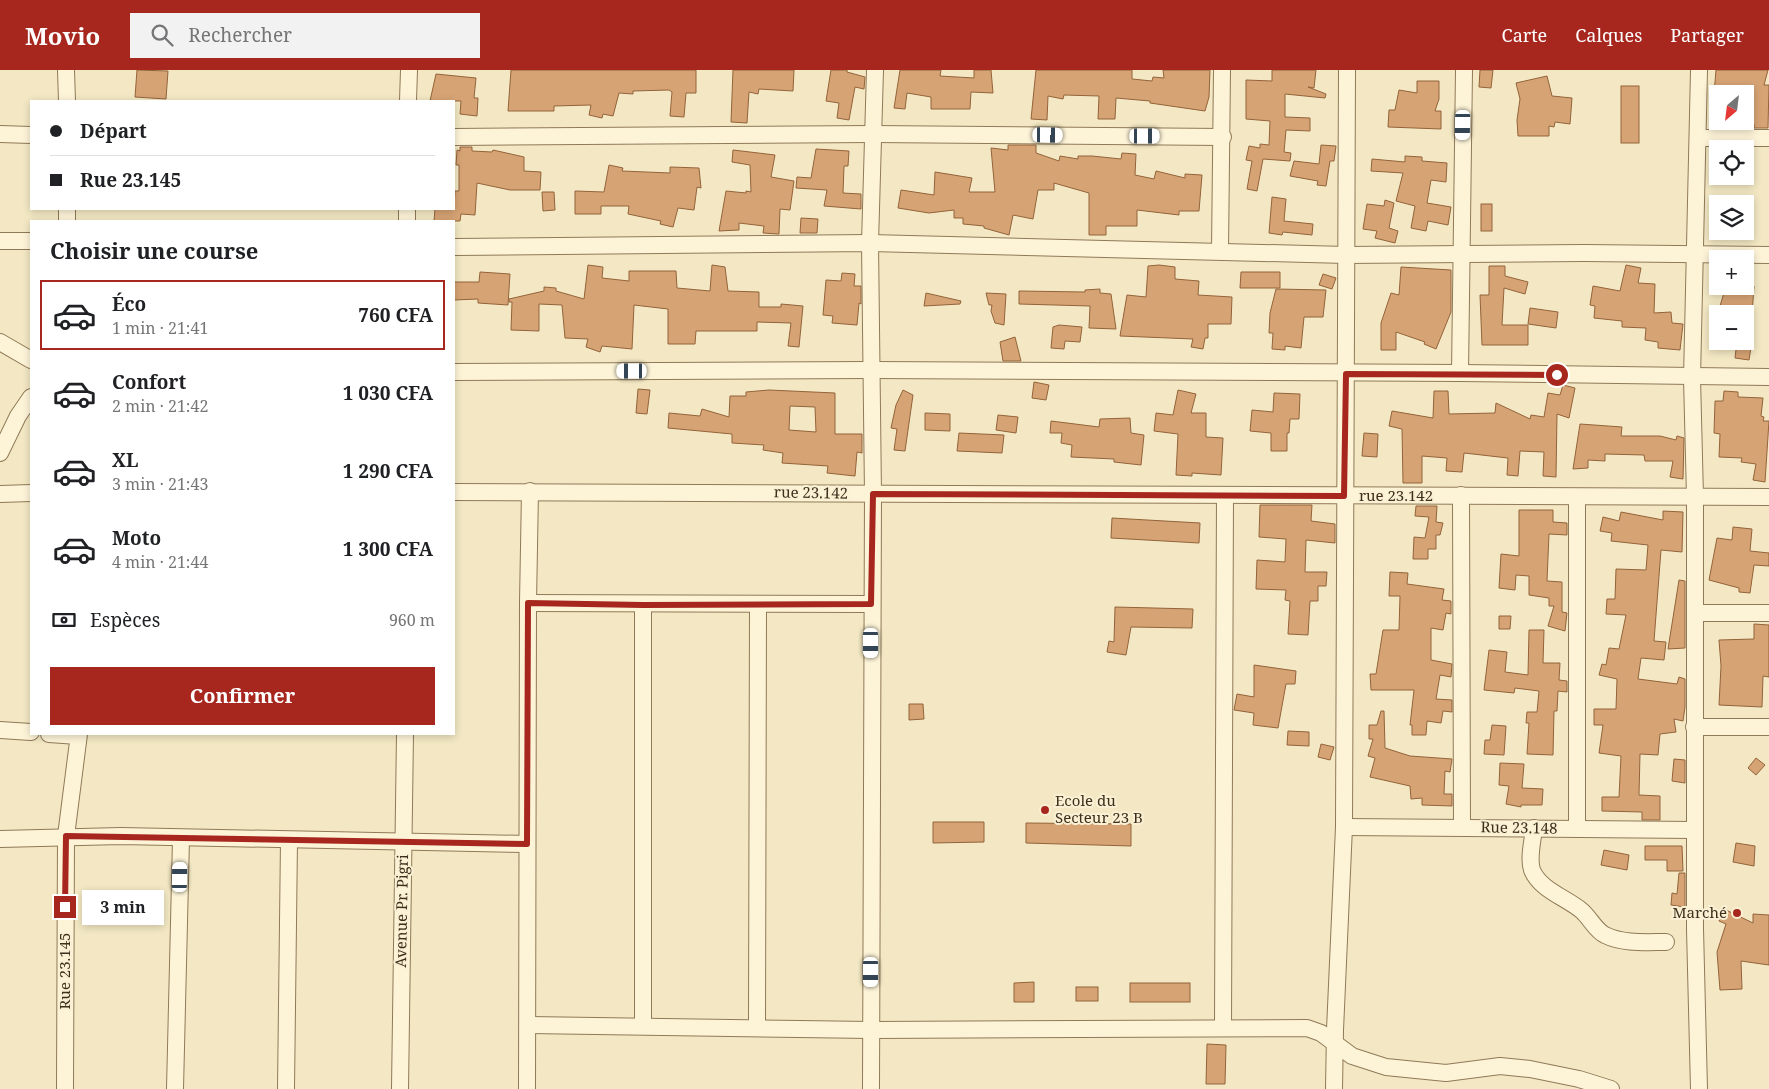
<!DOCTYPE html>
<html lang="fr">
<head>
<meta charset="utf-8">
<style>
  :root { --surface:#fff; --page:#f2f2f2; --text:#202124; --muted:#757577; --line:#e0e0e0; --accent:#a7271f }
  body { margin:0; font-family:"Noto Serif",serif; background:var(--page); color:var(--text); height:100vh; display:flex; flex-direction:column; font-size:19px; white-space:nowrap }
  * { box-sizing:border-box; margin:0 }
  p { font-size:16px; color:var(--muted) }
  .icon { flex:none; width:28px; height:28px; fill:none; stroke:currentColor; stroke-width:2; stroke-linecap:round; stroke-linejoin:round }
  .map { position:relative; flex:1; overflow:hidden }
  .panel { position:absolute; left:30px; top:150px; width:425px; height:515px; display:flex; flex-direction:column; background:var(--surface); border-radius:0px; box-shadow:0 2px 8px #0003 }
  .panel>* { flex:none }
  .hud { position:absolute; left:30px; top:30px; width:425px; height:110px; border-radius:0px; box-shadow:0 2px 8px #0003; display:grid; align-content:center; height:110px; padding:0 20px; background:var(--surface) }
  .needle { width:32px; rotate:208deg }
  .controls { position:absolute; left:1709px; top:15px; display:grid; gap:10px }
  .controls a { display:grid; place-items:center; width:45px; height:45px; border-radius:0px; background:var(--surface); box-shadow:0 2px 8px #0003; font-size:25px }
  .end { position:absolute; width:22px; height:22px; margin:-11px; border:6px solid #a7271f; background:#fff; box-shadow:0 0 0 2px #fff }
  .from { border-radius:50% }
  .bubble { position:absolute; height:35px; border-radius:0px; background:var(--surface); box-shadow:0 2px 8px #0003; font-size:16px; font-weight:700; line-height:35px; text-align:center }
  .car { position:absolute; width:15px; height:30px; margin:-15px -8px; border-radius:6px; box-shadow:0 0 4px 1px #0007; background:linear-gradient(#fff 24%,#345 0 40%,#fff 0 76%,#345 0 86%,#fff 0) }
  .hud b { display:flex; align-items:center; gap:18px; height:48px; font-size:19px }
  .hud b+b { border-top:1px solid var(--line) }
  .hud i { width:12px; height:12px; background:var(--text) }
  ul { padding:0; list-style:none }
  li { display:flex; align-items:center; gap:15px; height:70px; margin:0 10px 8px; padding:0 10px; border:2px solid transparent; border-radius:0px }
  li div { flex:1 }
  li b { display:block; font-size:19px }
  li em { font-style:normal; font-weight:700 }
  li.on { border-color:var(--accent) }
  li>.icon { width:45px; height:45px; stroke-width:1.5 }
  h2 { padding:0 20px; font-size:22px; line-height:60px }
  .pay { display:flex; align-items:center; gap:12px; height:55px; padding:0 20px; font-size:19px }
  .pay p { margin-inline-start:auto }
  .primary-button { display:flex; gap:10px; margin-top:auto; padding:10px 20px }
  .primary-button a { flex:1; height:58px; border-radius:0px; background:var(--accent); color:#fff; font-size:20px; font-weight:700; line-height:58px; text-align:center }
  header { display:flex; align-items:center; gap:30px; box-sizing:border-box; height:70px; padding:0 25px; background:var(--accent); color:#fff }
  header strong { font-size:24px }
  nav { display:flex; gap:28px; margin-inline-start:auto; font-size:18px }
  .search { width:350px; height:45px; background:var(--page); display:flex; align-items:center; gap:12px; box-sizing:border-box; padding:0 18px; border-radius:0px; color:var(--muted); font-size:19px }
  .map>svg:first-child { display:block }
  .building { fill:#d6a374; stroke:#93633a; fill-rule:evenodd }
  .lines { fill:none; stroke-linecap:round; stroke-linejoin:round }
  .minor-casing { stroke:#907957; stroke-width:18 }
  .minor { stroke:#fdf4d8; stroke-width:16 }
  .route { stroke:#a7271f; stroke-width:6 }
  .poi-dot { fill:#a7271f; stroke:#faf1d4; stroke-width:2 }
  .labels { text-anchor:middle; stroke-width:4; stroke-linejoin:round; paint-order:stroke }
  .street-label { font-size:15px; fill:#3e2f1d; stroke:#faf1d4 }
  .poi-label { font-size:15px; fill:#3e2f1d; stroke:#faf1d4; text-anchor:start }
</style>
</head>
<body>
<header>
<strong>Movio</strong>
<div class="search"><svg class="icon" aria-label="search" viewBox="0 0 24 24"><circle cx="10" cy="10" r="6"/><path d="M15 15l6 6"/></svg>Rechercher</div>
<nav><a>Carte</a><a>Calques</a><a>Partager</a></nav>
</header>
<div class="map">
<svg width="1769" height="1019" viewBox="0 0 1769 1019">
  <rect width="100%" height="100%" fill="#f3e8c3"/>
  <g class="building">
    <polygon points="137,0 168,1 166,29 135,27"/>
    <polygon points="511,0 696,0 696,23 686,23 684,47 670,46 672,22 669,20 633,21 633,24 619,23 613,46 603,44 602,48 589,45 591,35 554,36 554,41 508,41"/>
    <polygon points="733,0 794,0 793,21 759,19 758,24 749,22 747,53 731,52"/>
    <polygon points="831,0 847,0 847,2 865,7 864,19 855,17 849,50 837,48 839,33 826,31"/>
    <polygon points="900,0 941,0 940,6 974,8 974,0 991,0 993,23 971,22 970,39 931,39 931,27 907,23 905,39 894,38"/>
    <polygon points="1036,0 1132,0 1132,9 1152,11 1153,7 1164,8 1163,0 1210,0 1209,27 1205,41 1150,33 1150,31 1116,28 1115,49 1098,49 1099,26 1064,25 1063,29 1048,26 1047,50 1031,49"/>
    <polygon points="1272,0 1316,0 1314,18 1308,17 1326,24 1325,28 1285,24 1285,47 1310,48 1310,61 1286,60 1284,82 1291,83 1290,91 1263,89 1257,121 1247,119 1252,91 1246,90 1249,76 1260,78 1260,74 1269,75 1270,51 1246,49 1246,10 1272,11"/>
    <polygon points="1480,0 1493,0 1491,18 1479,17"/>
    <polygon points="1716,0 1768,0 1764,15 1769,15 1768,58 1754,58 1754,54 1745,53 1745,24 1714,24"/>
    <polygon points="436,4 476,8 474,28 478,28 477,46 460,44 461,31 430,31"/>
    <polygon points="1547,6 1552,26 1572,28 1570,54 1555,52 1554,57 1549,56 1549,66 1518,66 1517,50 1520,29 1516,13"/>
    <polygon points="1417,11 1439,11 1439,29 1435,41 1441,41 1441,59 1388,57 1389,40 1395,40 1399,20 1417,23"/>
    <rect x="1621" y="16" width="18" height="57"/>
    <polygon points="1008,75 1036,75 1036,83 1059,91 1060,86 1078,89 1078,86 1092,86 1121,89 1122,83 1136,84 1135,105 1154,109 1156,101 1185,108 1185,104 1202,105 1199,141 1179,141 1179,145 1137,140 1137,156 1106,156 1106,165 1089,165 1089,123 1054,113 1054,120 1038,120 1033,149 1013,145 1009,165 984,158 984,156 963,154 963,148 954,148 954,140 929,143 898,138 901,120 934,125 935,102 972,108 969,122 995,122 991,78 1008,80"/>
    <polygon points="1321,75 1336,76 1334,91 1330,91 1326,116 1317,115 1318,111 1290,106 1294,91 1319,94"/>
    <polygon points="460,77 472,77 472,81 492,82 493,80 524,87 524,101 541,102 540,120 510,120 477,113 475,145 461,144 460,151 434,151 435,139 454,139 455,121 459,121 459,95 456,95 457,80 460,81"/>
    <polygon points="816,79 849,81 848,96 844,96 843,123 861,124 861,139 824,136 827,120 796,118 797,107 811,108"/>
    <polygon points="733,80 775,85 771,107 794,111 790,140 780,139 779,164 763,163 764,156 739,153 739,160 719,161 726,121 746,123 746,121 751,122 750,95 732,92"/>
    <polygon points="1405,86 1422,87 1422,91 1447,93 1446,112 1431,110 1427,133 1451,137 1448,155 1428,151 1426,161 1411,158 1415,136 1396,131 1403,103 1371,101 1372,89 1405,92"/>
    <polygon points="609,95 623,98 622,101 670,103 670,97 699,98 701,118 697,117 694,140 678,138 673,157 660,154 661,151 628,144 629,136 601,136 601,144 575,144 575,121 604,122"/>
    <polygon points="542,122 554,122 555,140 543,141"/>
    <polygon points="1272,127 1286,129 1284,151 1313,154 1312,165 1283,162 1282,165 1269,163"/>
    <polygon points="1385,130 1394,133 1389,158 1398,161 1395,173 1375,168 1377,161 1363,159 1367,134 1384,136"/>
    <rect x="1481" y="134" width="11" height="27"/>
    <polygon points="801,148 818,149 817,163 800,163"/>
    <polygon points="588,195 603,197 602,208 629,211 629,201 676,201 677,218 710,221 712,195 725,197 728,221 759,222 759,237 781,237 781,234 803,236 799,277 788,276 791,253 757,252 757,261 696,261 695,274 668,274 668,239 634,235 632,279 602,276 600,282 586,277 588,269 565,268 562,235 539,234 539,261 511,260 512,232 509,232 509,229 544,221 544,217 556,218 556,221 584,229"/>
    <polygon points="1159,195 1175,197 1175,209 1199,211 1198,225 1232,227 1231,254 1208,254 1208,268 1205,268 1203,279 1191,277 1193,269 1120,266 1127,225 1146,227 1148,196"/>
    <polygon points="1626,195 1641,198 1638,213 1655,214 1654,243 1671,242 1672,253 1683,254 1680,280 1658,278 1658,272 1645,270 1646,258 1622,257 1622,251 1594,248 1595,236 1590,235 1593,216 1620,221"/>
    <polygon points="1489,196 1505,196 1505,206 1528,212 1525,224 1504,218 1502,255 1528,255 1528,275 1482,275 1480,225 1489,225"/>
    <polygon points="1401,197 1451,200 1451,242 1436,279 1424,274 1425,272 1396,262 1396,280 1381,280 1381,253 1391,223 1399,225"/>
    <polygon points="480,202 510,204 508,235 478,233 478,229 454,230 454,212 479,212"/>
    <polygon points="1241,202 1280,202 1280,218 1240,218"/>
    <polygon points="842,203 855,204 854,216 861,216 861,234 859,233 857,255 832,253 833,246 823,245 826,210 841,211"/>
    <polygon points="1323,204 1336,208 1332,219 1319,215"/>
    <polygon points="1726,216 1754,216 1752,246 1720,236"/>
    <polygon points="1100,219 1100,223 1111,224 1116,259 1089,258 1090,236 1019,234 1019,221 1085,222 1085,220"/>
    <polygon points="1276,219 1326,220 1323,247 1304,247 1301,278 1285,276 1285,280 1272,279 1273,263 1269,263 1270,243"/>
    <polygon points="926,223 961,231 960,234 924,236"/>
    <polygon points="986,223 1006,224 1004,255 995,253 991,241 992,235 989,235"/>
    <polygon points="1530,238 1558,242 1556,258 1528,254"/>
    <polygon points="1059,255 1082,257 1080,272 1065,271 1064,279 1051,278 1053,257"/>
    <polygon points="1015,267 1021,291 1003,291 1000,272"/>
    <polygon points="1737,271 1752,271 1749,290 1735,288"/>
    <polygon points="1034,312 1049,315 1046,330 1032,328"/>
    <polygon points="1563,315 1575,318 1569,348 1557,344 1556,407 1543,406 1544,382 1520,381 1518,406 1507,405 1508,388 1464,383 1462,402 1446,401 1447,388 1422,386 1422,413 1403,413 1402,359 1389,356 1392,341 1433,348 1434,321 1448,321 1449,344 1495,343 1496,333 1530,349 1531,345 1544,347 1548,323 1560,325"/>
    <polygon points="638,319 650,320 647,344 636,343"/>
    <path d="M769 320 835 323V364H862V383L857 382 855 406 827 403 828 396 782 393 783 383 763 380 764 375 732 373V364L668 358 669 343 700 346 702 339 729 347 730 326H746V322ZM790 336 815 337 816 362 789 360Z"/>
    <polygon points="903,320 913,325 905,381 894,380 897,359 891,358 896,335"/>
    <polygon points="1178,320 1196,324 1191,343 1206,343 1206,367 1223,368 1221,405 1192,403 1192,406 1176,405 1178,364 1154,361 1156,343 1173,345"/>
    <polygon points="1724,321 1738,322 1738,327 1763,328 1761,346 1764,347 1763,351 1769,351 1765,412 1753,410 1756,394 1741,392 1742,388 1719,387 1720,364 1714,363 1715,331 1723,331"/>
    <polygon points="1274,323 1300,324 1299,349 1290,349 1289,363 1287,363 1287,381 1271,381 1271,363 1250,361 1252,340 1273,342"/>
    <polygon points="925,343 950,344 950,361 925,360"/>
    <polygon points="998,345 1018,347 1016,363 996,360"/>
    <polygon points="1130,348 1131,363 1144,365 1141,395 1114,392 1114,389 1071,387 1072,375 1061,373 1062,363 1050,363 1051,351 1099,357 1100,349"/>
    <polygon points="1580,354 1622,357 1621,366 1660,366 1676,370 1677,366 1684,368 1683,409 1670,407 1673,391 1645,391 1644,385 1605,384 1605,391 1588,390 1588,398 1573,399"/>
    <polygon points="959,363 1004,365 1002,383 957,381"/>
    <polygon points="1364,363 1378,364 1377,387 1362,386"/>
    <polygon points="1260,435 1312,435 1311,451 1335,454 1335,473 1306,470 1305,502 1327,502 1326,516 1318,516 1318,531 1310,531 1308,565 1288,564 1290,531 1285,530 1286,520 1256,519 1257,490 1285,492 1286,469 1259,467"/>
    <polygon points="1416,436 1437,436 1436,452 1443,453 1440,465 1436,465 1436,479 1428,479 1428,489 1413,489 1414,467 1425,468 1429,447 1415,446"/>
    <polygon points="1519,440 1553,440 1553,452 1567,453 1567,465 1549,464 1547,511 1562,512 1562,542 1567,543 1565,561 1548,556 1554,536 1549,536 1549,528 1529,525 1529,506 1516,505 1515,520 1499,518 1501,484 1519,486"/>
    <polygon points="1663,441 1683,442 1682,482 1661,480 1654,571 1666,572 1664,590 1641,588 1638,609 1677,614 1679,607 1685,609 1685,637 1683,651 1674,649 1676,662 1660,664 1658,685 1640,684 1639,725 1660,726 1660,750 1642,750 1642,742 1602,741 1602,727 1619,727 1621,686 1599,683 1603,655 1594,655 1594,639 1616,639 1617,609 1599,605 1602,594 1606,595 1609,578 1619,579 1626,545 1606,544 1607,529 1615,529 1616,499 1646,500 1648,475 1611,471 1612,463 1600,461 1603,447 1619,451 1621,442 1663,450"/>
    <polygon points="1112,448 1200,453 1199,473 1111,468"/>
    <polygon points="1733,457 1752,459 1750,481 1769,483 1769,496 1754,495 1750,523 1739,522 1739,518 1709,510 1717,468 1732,470"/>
    <polygon points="1390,502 1408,503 1407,514 1444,519 1442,530 1451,531 1451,544 1446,543 1443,560 1431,558 1431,590 1452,594 1451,607 1440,605 1436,629 1452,630 1452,642 1443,641 1441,653 1427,651 1426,665 1412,665 1412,655 1410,655 1414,620 1371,620 1370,604 1376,604 1383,560 1399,560 1400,526 1389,526"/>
    <polygon points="1679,510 1685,511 1685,578 1668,579"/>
    <polygon points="1115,537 1193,539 1192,558 1131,557 1126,585 1107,582 1109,571 1114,572"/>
    <polygon points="1499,546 1511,546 1510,559 1499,559"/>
    <polygon points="1754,554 1769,555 1769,607 1763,606 1762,637 1719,635 1721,596 1719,570 1754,569"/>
    <polygon points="1529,560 1544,560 1543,593 1560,593 1559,610 1567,611 1567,622 1558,621 1557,641 1554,641 1553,685 1527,684 1529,653 1526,653 1527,642 1537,642 1539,621 1515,618 1514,623 1484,620 1489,580 1507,582 1505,602 1528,605"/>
    <polygon points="1254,595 1296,601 1295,614 1286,614 1278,658 1253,655 1254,643 1234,640 1237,624 1254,627"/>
    <polygon points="909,634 923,634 924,649 909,650"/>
    <polygon points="1381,641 1384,641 1385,678 1410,686 1452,689 1450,702 1445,701 1444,724 1452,724 1452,736 1422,735 1422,728 1411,729 1410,716 1370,707 1375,688 1368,686 1373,669 1369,669 1369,655 1377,655"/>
    <polygon points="1492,655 1506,656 1504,685 1484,684 1485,670 1490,670"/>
    <polygon points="1288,661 1309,662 1309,676 1287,675"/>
    <polygon points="1321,674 1334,677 1330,690 1318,687"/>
    <polygon points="1756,688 1765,695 1756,705 1748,698"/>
    <polygon points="1674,689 1685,690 1685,713 1672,711"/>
    <polygon points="1500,693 1524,694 1522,718 1543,719 1542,735 1521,735 1521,737 1506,734 1509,716 1499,715"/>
    <polygon points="933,752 984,752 984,772 933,773"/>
    <polygon points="1026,753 1131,754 1131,776 1026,773"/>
    <polygon points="1736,773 1755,776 1754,796 1733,792"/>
    <polygon points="1645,776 1682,776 1683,801 1667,801 1667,790 1645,790"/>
    <polygon points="1604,780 1629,785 1627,800 1601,795"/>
    <polygon points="1679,803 1685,803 1685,837 1671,835 1672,823 1677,824"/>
    <polygon points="1724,839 1753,853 1753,844 1769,845 1769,895 1741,891 1742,919 1720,920 1717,882 1726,854 1719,851"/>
    <polygon points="1034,912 1034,932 1014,932 1014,913"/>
    <rect x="1130" y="913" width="60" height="19"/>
    <rect x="1076" y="917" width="22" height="14"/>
    <polygon points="1207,974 1226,975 1225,1014 1206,1014"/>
  </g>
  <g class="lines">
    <g class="minor-casing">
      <g id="minor">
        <polyline points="66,0 67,31"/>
        <polyline points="1699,0 1692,308 1695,427 1695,859 1699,1019"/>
        <polyline points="408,31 409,0"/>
        <polyline points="0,64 31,65"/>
        <polyline points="454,67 873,64 1223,67"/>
        <polyline points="1698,68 1769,68"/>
        <polyline points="67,151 67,139"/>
        <polyline points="407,151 407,139"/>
        <polyline points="0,171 31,171"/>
        <polyline points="454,177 870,173 1346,185 1584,183 1769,185"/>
        <polyline points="1220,181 1222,0"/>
        <polyline points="0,272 31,290"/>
        <polyline points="454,302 870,300 1460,303 1769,307"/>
        <polyline points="1460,303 1464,0"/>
        <polyline points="0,383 18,346 31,327"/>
        <polyline points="454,422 1769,427"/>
        <polyline points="0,424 31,423"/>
        <polyline points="1461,425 1462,757"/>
        <polyline points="528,533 871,534"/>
        <polyline points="1695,543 1769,543"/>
        <polyline points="1694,657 1769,657"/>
        <polyline points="0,660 31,662"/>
        <polyline points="49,664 78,666"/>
        <polyline points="1344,757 1694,760"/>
        <path d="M1534 758C1533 770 1528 788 1532 800 1540 820 1567 828 1582 841 1590 848 1596 861 1605 865 1623 874 1646 872 1666 872"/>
        <polyline points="1577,758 1577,427"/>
        <polyline points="0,769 121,766 527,774"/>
        <polyline points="528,955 871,960 1307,958 1321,963 1352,986 1386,997 1446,1003 1500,996 1530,999 1579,1009 1611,1019"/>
        <polyline points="643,956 643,535"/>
        <polyline points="757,958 758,535"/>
        <polyline points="1223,958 1225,425"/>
        <polyline points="65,1019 66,766 79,664"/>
        <polyline points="175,1019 181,769"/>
        <polyline points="286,1019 289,770"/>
        <polyline points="400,1019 405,664"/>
        <polyline points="527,1019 528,533 530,421"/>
        <polyline points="871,1019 873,424 870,173 875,0"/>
        <polyline points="1334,1019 1335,960 1344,757 1347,0"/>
      </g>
    </g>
    <use href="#minor" class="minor"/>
  </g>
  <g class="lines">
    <polyline class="route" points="65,837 66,766 527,774 528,533 643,535 871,534 873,424 1344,426 1346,304 1557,305"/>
  </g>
  <g class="poi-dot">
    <circle cx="1045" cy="740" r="5"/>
    <circle cx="1737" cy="843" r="5"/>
  </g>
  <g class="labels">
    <g class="street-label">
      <text transform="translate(811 423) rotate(1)" y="5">rue 23.142</text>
      <text x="1396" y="431">rue 23.142</text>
      <text transform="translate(1519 758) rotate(1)" y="5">Rue 23.148</text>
      <text transform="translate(402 841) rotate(-89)" y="5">Avenue Pr. Pigri</text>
      <text transform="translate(65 901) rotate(-90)" y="5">Rue 23.145</text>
    </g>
    <g class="poi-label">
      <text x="1055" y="736">Ecole du<tspan x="1055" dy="17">Secteur 23 B</tspan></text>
      <text x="1727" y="848" text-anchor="end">Marché</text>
    </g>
  </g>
</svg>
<div class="controls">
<a><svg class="needle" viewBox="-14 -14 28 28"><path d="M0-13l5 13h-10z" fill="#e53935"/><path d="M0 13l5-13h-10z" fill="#757577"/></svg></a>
<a><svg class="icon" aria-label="locate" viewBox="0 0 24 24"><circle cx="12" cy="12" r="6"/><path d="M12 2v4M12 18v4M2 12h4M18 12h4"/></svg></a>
<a><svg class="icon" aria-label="layers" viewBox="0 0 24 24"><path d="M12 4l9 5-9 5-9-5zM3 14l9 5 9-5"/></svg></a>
<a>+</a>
<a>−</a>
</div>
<i class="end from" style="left:1557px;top:305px"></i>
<i class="end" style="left:65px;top:837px"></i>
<div class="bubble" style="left:82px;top:820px;width:82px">3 min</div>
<i class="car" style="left:1463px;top:55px;rotate:181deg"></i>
<i class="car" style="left:1048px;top:65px;rotate:91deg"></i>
<i class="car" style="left:1145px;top:66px;rotate:90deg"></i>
<i class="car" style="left:632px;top:301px;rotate:270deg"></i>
<i class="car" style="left:871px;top:573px;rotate:180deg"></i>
<i class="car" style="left:180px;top:807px;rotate:1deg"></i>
<i class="car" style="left:871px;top:902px;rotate:180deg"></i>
<div class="hud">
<b><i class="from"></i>Départ</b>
<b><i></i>Rue 23.145</b>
</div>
<section class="panel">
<h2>Choisir une course</h2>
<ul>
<li class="on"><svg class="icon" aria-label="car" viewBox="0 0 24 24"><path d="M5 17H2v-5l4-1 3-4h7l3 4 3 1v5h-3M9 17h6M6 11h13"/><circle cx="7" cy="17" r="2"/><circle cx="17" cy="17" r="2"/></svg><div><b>Éco</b><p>1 min · 21:41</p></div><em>760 CFA</em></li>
<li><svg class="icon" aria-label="car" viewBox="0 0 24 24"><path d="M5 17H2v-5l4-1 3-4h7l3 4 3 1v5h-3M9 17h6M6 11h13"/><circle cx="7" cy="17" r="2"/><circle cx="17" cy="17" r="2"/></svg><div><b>Confort</b><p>2 min · 21:42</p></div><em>1 030 CFA</em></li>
<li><svg class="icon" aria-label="car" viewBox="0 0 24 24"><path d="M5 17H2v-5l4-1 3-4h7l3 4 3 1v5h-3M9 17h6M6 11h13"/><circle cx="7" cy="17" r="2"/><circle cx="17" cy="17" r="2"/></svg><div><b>XL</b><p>3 min · 21:43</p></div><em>1 290 CFA</em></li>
<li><svg class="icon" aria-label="car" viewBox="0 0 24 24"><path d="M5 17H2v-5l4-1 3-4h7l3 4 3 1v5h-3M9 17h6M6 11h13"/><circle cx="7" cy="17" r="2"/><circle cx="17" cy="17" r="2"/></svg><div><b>Moto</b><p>4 min · 21:44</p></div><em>1 300 CFA</em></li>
</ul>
<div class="pay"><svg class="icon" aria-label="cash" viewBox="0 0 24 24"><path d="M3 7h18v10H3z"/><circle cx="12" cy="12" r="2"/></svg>Espèces<p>960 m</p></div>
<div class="primary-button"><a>Confirmer</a></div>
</section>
</div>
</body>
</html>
